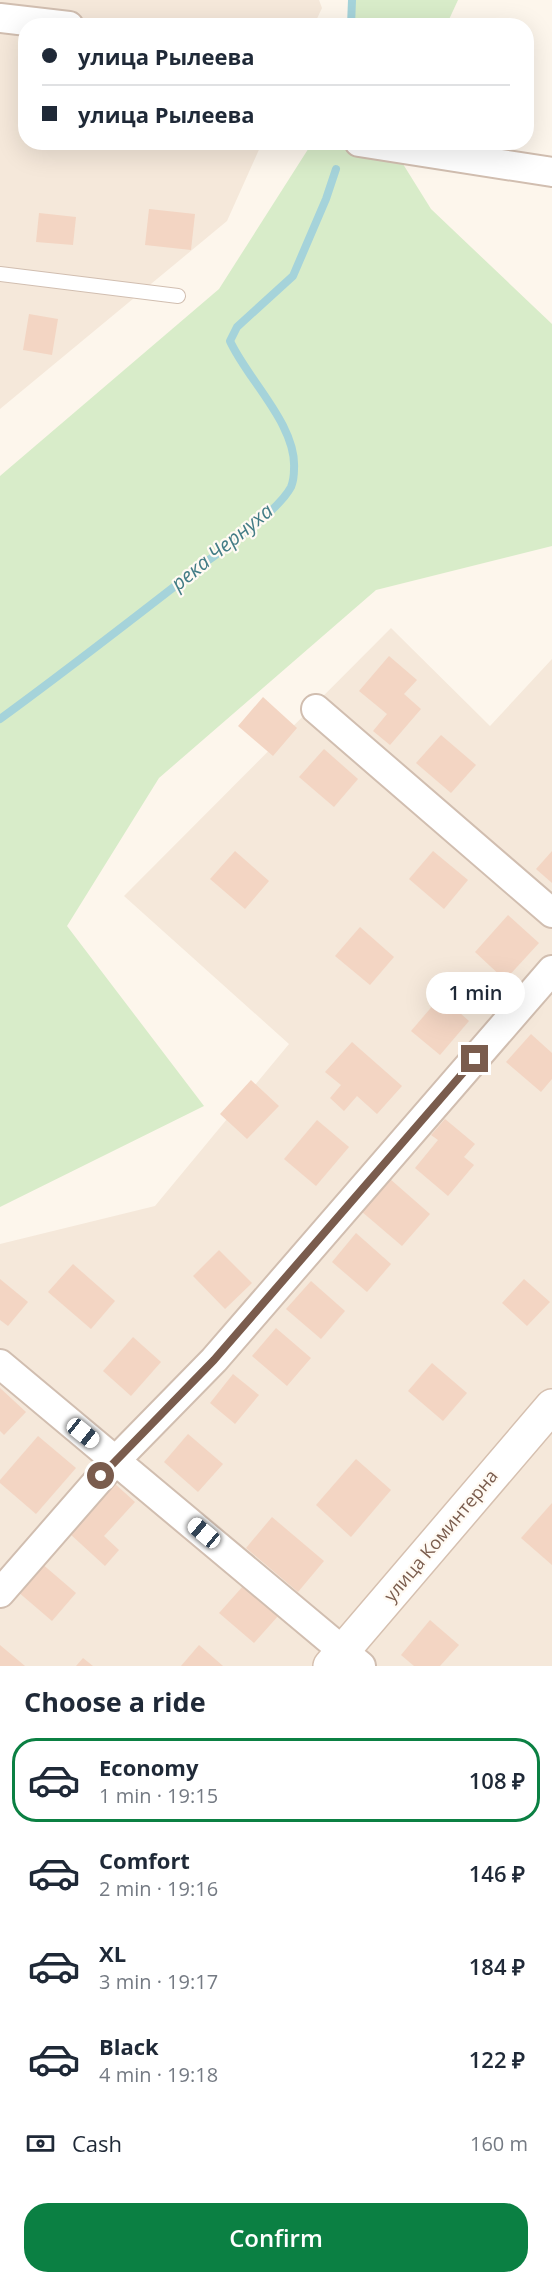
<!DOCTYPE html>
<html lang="en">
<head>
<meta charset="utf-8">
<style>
  :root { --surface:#fff; --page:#f2f2f3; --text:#1f2937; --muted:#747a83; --line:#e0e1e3; --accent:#0b8043 }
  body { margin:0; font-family:"Open Sans",sans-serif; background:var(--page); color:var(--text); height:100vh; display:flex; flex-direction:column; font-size:22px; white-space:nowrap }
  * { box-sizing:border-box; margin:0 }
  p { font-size:20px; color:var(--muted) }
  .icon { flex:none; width:33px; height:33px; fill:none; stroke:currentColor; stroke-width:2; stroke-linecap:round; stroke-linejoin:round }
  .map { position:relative; height:1666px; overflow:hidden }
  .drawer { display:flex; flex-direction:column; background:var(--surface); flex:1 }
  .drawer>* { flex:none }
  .guide { position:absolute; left:18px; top:18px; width:516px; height:132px; border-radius:24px; box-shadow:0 6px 24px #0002; display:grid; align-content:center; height:132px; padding:0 24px; background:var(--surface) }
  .end { position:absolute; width:27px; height:27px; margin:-14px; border:8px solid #7a5c4d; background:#fff; box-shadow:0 0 0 3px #fff }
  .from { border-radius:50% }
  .bubble { position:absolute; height:42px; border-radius:21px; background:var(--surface); box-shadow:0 6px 24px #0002; font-size:20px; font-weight:600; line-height:42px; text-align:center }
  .car { position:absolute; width:18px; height:36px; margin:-18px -9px; border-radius:8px; box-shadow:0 0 4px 2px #0007; background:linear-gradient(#fff 24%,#345 0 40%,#fff 0 76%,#345 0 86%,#fff 0) }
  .guide b { display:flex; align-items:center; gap:21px; height:57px; font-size:22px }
  .guide b+b { border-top:2px solid var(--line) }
  .guide i { width:15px; height:15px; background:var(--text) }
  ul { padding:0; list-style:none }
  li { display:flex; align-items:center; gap:18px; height:84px; margin:0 12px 9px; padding:0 12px; border:3px solid transparent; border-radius:24px }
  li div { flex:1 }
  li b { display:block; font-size:22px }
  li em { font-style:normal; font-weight:600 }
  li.selected { border-color:var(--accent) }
  li>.icon { width:54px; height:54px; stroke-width:1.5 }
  h2 { padding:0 24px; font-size:27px; line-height:72px }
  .pay { display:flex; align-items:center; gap:15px; height:66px; padding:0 24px; font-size:22px }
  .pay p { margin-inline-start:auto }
  .cta { display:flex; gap:12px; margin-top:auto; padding:12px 24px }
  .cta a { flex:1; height:69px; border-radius:24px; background:var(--accent); color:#fff; font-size:24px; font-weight:600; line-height:69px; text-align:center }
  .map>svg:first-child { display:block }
  .residential { fill:#f5e8da }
  .green { fill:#d8ecc9 }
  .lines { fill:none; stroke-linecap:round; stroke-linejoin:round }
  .stream { stroke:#a5d3da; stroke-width:8 }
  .building { fill:#f3d5c3 }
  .lane-casing { stroke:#d1beb0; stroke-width:16 }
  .street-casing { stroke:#d1beb0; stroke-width:32 }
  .secondary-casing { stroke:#d6c0b0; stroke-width:36 }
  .lane { stroke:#fff; stroke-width:14 }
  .street { stroke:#fff; stroke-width:28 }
  .secondary { stroke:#fff; stroke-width:33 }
  .route { stroke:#7a5c4d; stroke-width:8 }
  .labels { text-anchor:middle; stroke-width:4.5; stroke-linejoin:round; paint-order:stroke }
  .street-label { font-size:18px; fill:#7a5c4d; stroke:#fffaf3 }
  .water-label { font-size:20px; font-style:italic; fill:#437c86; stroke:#fffaf3 }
</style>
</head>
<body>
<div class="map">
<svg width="552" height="1666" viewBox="0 0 552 1666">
  <rect width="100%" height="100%" fill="#fdf6ec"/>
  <g class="residential">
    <polygon points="0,0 319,0 322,8 314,25 26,26 26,142 262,143 227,221 0,409"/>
    <polygon points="391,628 490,726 552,659 552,1666 0,1666 0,1244 155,1206 289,1044 124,896"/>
  </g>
  <g class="green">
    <polygon points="350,0 458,0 446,26 356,25"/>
    <polygon points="312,143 395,143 393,148 431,209 552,324 552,546 376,590 159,778 67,926 204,1106 0,1207 0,476 219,289"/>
  </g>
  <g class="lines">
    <g class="stream">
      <polyline points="351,26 352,0"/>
      <path d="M0 719C70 668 138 615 206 562 229 545 279 510 291 487 293 482 294 474 294 469 297 425 247 379 230 341L237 327 293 276 326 199 336 169"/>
    </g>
  </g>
  <g class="building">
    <polygon points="149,209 195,214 191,250 145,245"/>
    <polygon points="39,213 76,217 73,245 36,242"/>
    <polygon points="29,314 58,319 52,355 23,350"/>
    <polygon points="389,656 417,680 404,694 421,709 390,745 373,731 387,714 359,691"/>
    <polygon points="263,697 297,728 273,756 238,726"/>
    <polygon points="441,735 476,765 451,793 416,763"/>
    <polygon points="324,749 358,779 334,807 299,777"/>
    <polygon points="235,851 269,881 245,909 210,879"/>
    <polygon points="433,851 468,880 444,909 409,879"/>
    <polygon points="552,851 552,883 536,869"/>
    <polygon points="508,915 539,943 505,980 475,952"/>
    <polygon points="360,927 394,957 370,985 335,956"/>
    <polygon points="441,996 469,1021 440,1055 411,1031"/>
    <polygon points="531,1034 552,1053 552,1079 541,1092 506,1062"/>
    <polygon points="352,1042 402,1086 377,1114 357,1096 344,1111 330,1098 341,1085 325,1072"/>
    <polygon points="251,1080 279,1106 247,1139 220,1114"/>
    <polygon points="445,1119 475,1144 464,1157 474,1165 448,1196 415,1168 438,1140 431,1135"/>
    <polygon points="317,1120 349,1147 316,1186 284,1159"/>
    <polygon points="390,1179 430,1214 402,1246 361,1211"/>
    <polygon points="356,1233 391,1264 367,1292 332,1262"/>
    <polygon points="219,1250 252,1283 225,1309 193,1276"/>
    <polygon points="73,1264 115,1301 91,1329 48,1292"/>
    <polygon points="0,1279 28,1302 8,1326 0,1320"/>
    <polygon points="524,1279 550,1302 527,1326 502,1303"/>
    <polygon points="311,1281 345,1311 321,1339 286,1309"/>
    <polygon points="276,1328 311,1358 287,1386 252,1356"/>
    <polygon points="133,1337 161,1362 131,1396 103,1371"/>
    <polygon points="432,1363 467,1393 443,1421 408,1391"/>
    <polygon points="233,1374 259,1395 235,1424 210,1403"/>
    <polygon points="0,1388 26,1412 4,1435 0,1431"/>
    <polygon points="188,1434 223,1464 198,1492 164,1462"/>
    <polygon points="38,1436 76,1468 36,1514 0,1483 0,1480"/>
    <polygon points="356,1459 391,1490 351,1537 316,1505"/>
    <polygon points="114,1483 135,1502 104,1536 119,1550 105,1566 69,1533"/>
    <polygon points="552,1503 552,1565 521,1538"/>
    <polygon points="272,1517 324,1561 298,1592 246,1548"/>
    <polygon points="41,1563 76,1593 52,1621 17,1591"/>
    <polygon points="244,1585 279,1615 254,1643 219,1613"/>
    <polygon points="430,1620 459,1645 440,1666 414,1666 401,1655"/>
    <polygon points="0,1645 25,1666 0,1666"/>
    <polygon points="199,1645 223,1666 181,1666"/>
    <polygon points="83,1658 93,1666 76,1666"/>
  </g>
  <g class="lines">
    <g class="lane-casing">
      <polyline id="lane" points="0,274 178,296"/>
    </g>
    <g class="street-casing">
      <g id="street">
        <polyline points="0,18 69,26"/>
        <polyline points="359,142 552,172"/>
        <polyline points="316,709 552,913"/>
        <polyline points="0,1364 361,1666"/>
        <polyline points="0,1593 116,1460 214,1360 552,970"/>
      </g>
    </g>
    <g class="secondary-casing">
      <polyline id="secondary" points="330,1666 552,1406"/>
    </g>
    <use href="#lane" class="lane"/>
    <use href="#street" class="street"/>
    <use href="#secondary" class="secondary"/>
  </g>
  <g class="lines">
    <polyline class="route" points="101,1476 214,1360 475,1059"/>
  </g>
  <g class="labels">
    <g class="street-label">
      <text transform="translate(441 1536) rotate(-50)" y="6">улица Коминтерна</text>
    </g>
    <g class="water-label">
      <text transform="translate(222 547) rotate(-39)" y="7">река Чернуха</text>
    </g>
  </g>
</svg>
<i class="end from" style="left:101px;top:1476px"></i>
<i class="end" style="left:475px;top:1059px"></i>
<div class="bubble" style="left:426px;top:972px;width:99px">1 min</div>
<i class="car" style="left:83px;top:1433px;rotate:129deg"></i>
<i class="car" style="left:204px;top:1533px;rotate:310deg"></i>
<div class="guide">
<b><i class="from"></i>улица Рылеева</b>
<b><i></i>улица Рылеева</b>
</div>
</div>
<section class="drawer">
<h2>Choose a ride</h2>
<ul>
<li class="selected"><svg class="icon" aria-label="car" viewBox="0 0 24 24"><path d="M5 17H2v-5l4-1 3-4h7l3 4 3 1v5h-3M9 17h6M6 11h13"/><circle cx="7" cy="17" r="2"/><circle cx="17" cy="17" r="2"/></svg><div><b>Economy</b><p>1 min · 19:15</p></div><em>108 ₽</em></li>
<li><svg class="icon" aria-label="car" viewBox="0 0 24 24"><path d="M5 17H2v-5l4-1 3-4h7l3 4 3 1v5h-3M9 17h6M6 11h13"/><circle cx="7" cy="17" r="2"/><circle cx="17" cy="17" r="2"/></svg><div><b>Comfort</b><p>2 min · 19:16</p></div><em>146 ₽</em></li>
<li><svg class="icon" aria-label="car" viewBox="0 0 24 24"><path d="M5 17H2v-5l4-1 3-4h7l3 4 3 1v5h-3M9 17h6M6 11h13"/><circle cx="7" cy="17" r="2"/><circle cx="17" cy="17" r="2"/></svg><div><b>XL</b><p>3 min · 19:17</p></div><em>184 ₽</em></li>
<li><svg class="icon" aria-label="car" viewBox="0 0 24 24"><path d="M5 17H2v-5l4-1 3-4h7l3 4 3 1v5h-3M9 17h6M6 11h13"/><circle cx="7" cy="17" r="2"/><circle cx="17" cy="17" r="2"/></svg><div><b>Black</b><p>4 min · 19:18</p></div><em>122 ₽</em></li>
</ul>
<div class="pay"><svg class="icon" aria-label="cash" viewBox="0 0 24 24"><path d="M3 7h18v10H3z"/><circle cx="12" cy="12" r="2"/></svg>Cash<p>160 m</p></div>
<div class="cta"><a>Confirm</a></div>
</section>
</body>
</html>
